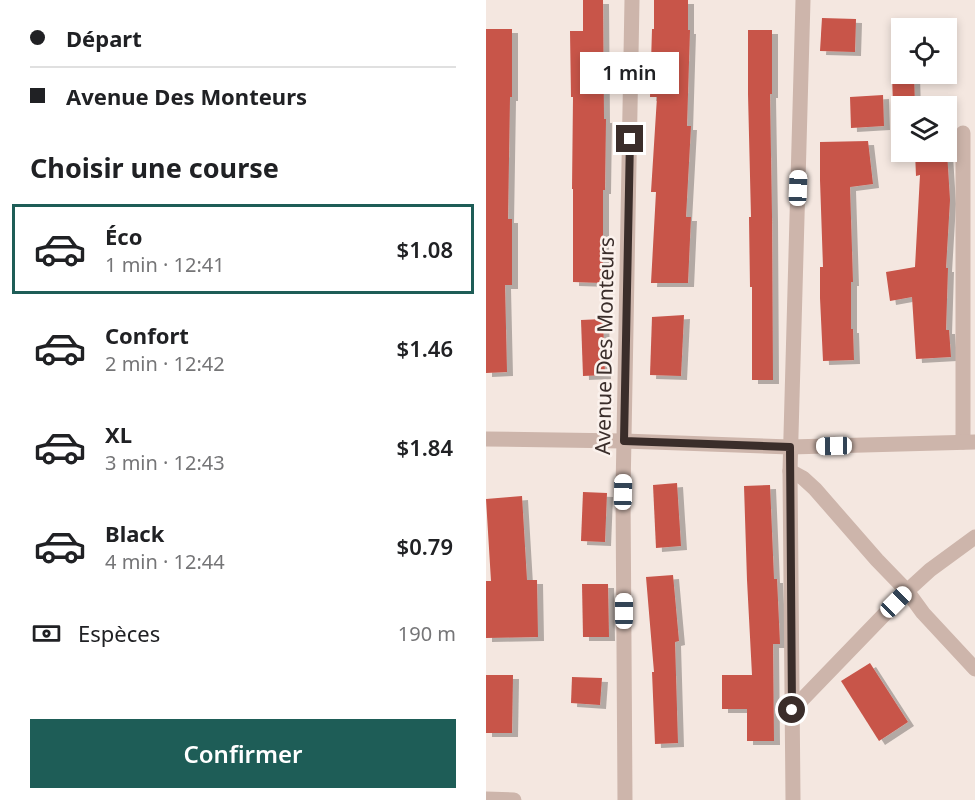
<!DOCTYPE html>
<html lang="fr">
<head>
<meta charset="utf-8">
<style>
  :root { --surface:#fff; --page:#f2f2f2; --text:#202124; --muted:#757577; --line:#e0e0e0; --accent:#1e5d57 }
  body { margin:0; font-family:"Noto Sans",sans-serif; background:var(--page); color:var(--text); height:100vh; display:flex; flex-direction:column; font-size:22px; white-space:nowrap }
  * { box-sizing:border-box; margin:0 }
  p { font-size:20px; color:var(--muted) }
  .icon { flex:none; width:33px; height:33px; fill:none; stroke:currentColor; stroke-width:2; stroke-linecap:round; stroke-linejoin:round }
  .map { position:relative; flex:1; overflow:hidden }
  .sheet { display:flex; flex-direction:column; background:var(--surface); width:486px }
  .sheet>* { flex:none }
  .top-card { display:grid; align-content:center; height:132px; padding:0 30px; background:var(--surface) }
  .tools { position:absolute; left:405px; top:18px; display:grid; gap:12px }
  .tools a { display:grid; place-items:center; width:66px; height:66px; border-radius:0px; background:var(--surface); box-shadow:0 3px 9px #0003; font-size:30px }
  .end { position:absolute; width:27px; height:27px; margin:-14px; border:8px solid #3a2d2a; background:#fff; box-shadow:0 0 0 3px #fff }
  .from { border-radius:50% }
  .bubble { position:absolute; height:42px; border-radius:0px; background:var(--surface); box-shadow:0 3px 9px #0003; font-size:20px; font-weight:600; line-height:42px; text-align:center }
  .car { position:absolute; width:18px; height:36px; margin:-18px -9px; border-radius:8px; box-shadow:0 0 4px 2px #0007; background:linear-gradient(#fff 24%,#345 0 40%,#fff 0 76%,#345 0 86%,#fff 0) }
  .top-card b { display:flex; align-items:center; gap:21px; height:57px; font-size:22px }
  .top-card b+b { border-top:2px solid var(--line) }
  .top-card i { width:15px; height:15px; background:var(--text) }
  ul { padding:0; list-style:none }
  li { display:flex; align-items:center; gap:18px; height:90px; margin:0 12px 9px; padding:0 18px; border:3px solid transparent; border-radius:0px }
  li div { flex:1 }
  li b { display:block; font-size:22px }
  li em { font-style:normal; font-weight:600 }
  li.on { border-color:var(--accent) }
  li>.icon { width:54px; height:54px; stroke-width:1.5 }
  h2 { padding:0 30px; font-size:27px; line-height:72px }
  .pay { display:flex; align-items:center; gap:15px; height:66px; padding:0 30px; font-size:22px }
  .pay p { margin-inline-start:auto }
  .action { display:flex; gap:12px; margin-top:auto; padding:12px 30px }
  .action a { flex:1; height:69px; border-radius:0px; background:var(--accent); color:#fff; font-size:24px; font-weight:600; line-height:69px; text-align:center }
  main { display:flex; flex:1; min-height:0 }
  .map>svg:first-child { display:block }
  .building { fill:#c85449; filter:url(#shadow) }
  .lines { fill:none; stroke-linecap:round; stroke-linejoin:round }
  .minor { stroke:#cdb5ab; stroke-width:15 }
  .route { stroke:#3a2d2a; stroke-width:8 }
  .labels { text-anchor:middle; stroke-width:5; stroke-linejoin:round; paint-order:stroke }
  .street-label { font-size:21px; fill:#3a2d2a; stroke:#fbf2ed }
</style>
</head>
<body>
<main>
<section class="sheet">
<div class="top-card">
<b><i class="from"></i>Départ</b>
<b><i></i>Avenue Des Monteurs</b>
</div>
<h2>Choisir une course</h2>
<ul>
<li class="on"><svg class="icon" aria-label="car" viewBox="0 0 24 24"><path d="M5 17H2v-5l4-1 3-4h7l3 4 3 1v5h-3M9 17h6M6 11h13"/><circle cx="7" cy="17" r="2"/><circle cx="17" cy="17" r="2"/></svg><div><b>Éco</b><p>1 min · 12:41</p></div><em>$1.08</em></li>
<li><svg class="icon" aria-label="car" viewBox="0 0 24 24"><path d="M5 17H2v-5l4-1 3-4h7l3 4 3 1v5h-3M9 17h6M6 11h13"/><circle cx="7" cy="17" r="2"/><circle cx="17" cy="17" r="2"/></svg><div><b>Confort</b><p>2 min · 12:42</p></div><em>$1.46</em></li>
<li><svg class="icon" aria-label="car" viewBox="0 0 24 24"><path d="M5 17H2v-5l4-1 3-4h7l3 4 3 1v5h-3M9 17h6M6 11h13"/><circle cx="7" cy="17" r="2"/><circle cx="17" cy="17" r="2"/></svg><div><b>XL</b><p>3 min · 12:43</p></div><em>$1.84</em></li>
<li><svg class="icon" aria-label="car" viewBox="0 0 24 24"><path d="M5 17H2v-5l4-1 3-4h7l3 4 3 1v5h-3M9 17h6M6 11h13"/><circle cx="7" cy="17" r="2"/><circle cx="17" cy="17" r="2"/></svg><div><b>Black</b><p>4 min · 12:44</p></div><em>$0.79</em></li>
</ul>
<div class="pay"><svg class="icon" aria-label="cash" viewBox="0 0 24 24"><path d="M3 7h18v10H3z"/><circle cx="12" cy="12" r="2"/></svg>Espèces<p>190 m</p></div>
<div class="action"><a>Confirmer</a></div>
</section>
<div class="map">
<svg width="489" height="800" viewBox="0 0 489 800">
  <defs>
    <filter id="shadow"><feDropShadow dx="6" dy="4" stdDeviation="0" flood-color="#0004"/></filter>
  </defs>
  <rect width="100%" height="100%" fill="#f4e7e0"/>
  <g class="building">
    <polygon points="97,0 117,0 118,119 120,119 119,190 117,190 117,283 87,282 87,189 86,189 87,97 85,97 84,31 97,31"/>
    <polygon points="168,0 202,0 202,30 204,30 201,126 205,126 200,217 205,217 202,283 165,283 170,192 165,192 171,97 164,97 166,29 168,29"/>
    <polygon points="336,18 370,19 369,52 334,51"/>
    <polygon points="0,29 26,29 26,97 24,97 22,219 26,219 26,285 19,285 21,372 0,373"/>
    <polygon points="262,30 286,30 286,94 284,94 286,217 287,380 266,380 266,287 264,287 263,217 265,217 262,94"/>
    <polygon points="406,74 428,74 429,106 407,106"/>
    <polygon points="397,95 398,126 365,128 364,97"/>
    <polygon points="382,141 387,184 364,187 367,282 365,282 365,329 367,329 368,360 337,361 334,298 334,267 337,267 334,180 334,142"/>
    <polygon points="429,152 461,152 464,200 460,268 462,268 460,330 463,330 465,357 430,359 426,297 404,301 400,272 429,267 434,175 430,176"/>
    <polygon points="198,315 195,376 164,375 166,317"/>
    <polygon points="117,319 119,375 97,376 95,320"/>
    <polygon points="191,483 195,546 170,548 167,485"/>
    <polygon points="284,485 288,579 291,579 294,644 287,644 288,741 261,741 261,709 236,709 236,675 266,675 261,580 258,486"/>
    <polygon points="97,492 121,493 119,542 95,541"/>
    <polygon points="36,496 41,580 51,580 52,637 0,638 0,581 5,581 0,499"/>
    <polygon points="187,575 193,641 189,642 192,743 169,744 166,672 168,672 160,577"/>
    <polygon points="96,584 122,584 123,637 97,637"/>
    <polygon points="384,663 422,722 393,741 355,681"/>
    <polygon points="0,675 27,675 26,733 0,733"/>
    <polygon points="86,677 116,678 114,705 85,703"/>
  </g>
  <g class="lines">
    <g class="minor">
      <polyline points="477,133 477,442"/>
      <polyline points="0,439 138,441 304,447 489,442"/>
      <polyline points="304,471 317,478 329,489 391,560 421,591 437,613 489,669"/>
      <polyline points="306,710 421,591 444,570 489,537"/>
      <polyline points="0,799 28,800"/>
      <polyline points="139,800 137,492 146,0"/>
      <polyline points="307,800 304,471 317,0"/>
    </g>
  </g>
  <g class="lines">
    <polyline class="route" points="144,139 138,441 304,447 306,710"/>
  </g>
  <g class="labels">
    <g class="street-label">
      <text transform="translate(119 346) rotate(-89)" y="7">Avenue Des Monteurs</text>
    </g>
  </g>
</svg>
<div class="tools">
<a><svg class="icon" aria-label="locate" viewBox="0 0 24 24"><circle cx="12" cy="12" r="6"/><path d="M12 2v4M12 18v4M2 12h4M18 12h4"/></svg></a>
<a><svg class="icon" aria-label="layers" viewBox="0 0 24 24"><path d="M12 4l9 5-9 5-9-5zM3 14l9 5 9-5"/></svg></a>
</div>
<i class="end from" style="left:306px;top:710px"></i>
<i class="end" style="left:144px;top:139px"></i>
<div class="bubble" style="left:94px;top:52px;width:99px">1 min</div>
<i class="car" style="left:312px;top:188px;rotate:2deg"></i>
<i class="car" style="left:348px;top:446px;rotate:269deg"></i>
<i class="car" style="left:137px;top:492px;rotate:1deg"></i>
<i class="car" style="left:410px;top:602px;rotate:45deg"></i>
<i class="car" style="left:138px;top:611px;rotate:0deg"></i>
</div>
</main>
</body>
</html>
